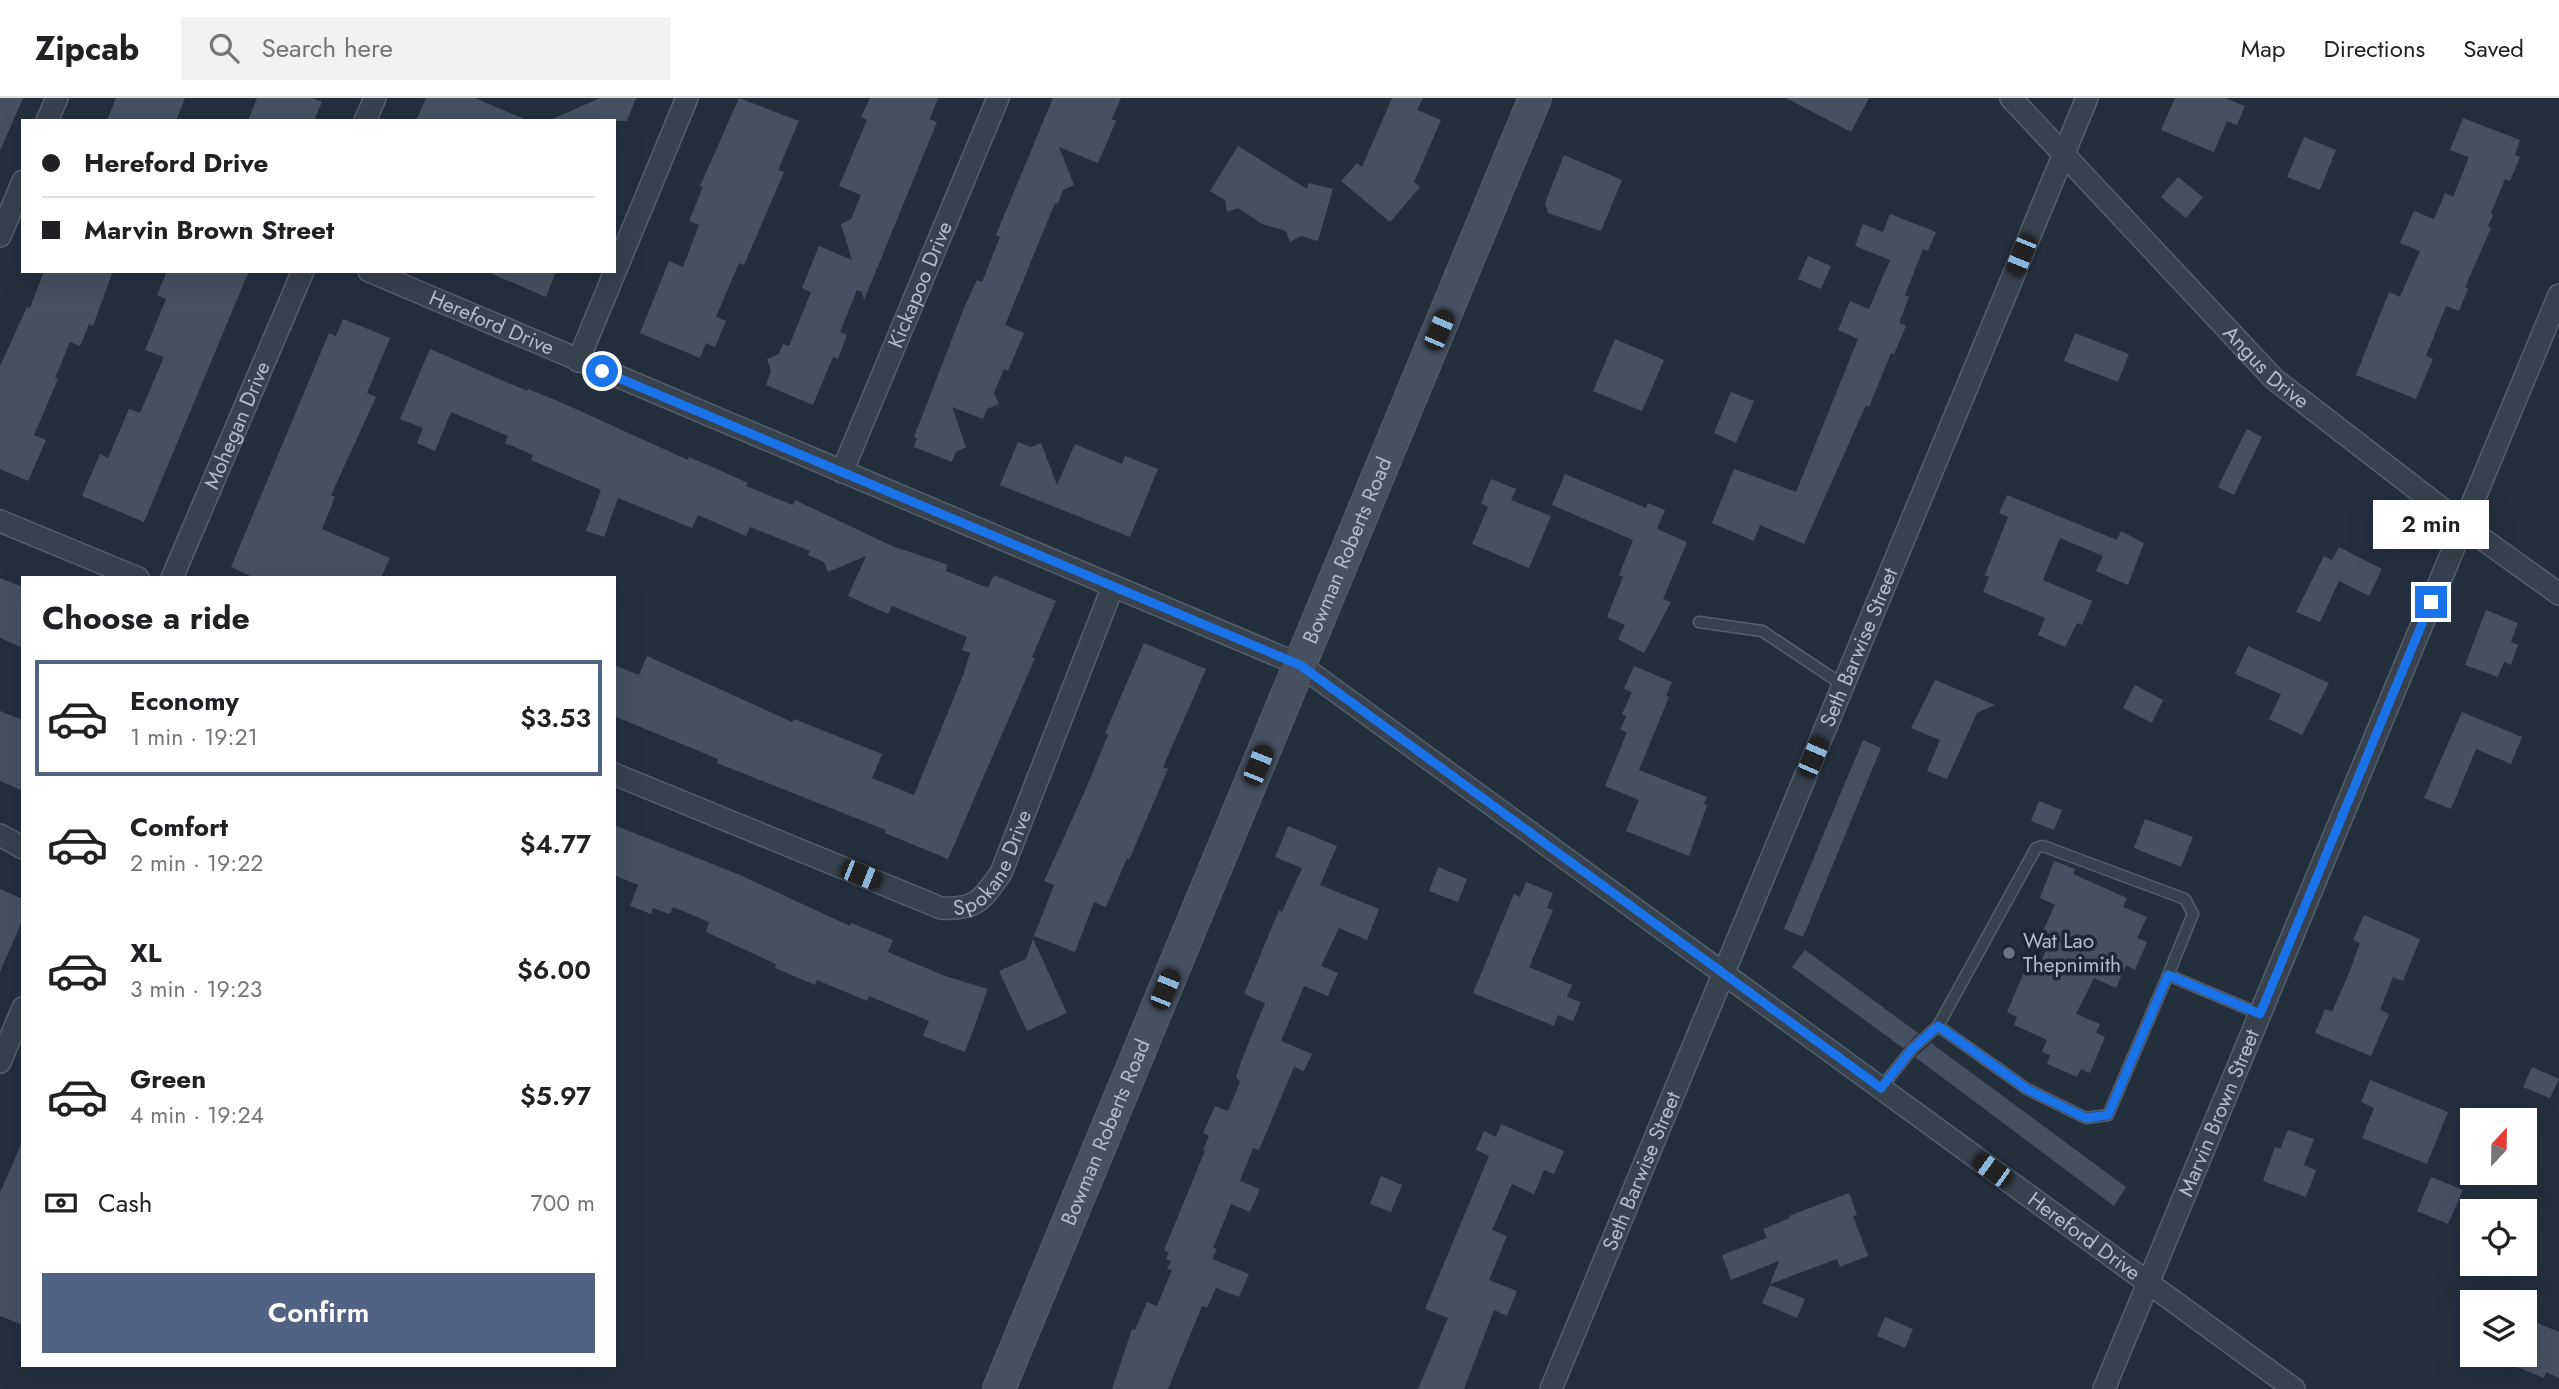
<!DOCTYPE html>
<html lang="en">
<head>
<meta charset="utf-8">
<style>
  :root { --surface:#fff; --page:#f2f2f2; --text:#202124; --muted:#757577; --line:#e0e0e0; --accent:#506383 }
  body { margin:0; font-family:Jost,sans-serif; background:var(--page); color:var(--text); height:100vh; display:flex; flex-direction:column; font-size:26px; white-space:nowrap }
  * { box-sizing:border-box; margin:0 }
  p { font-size:23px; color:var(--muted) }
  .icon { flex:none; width:38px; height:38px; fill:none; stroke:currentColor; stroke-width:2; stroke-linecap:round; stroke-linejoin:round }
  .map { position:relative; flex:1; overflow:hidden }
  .panel { position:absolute; left:21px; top:478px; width:595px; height:791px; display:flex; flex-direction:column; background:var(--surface); border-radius:0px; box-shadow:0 7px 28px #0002 }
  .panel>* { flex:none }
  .guide { position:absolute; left:21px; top:21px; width:595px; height:154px; border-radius:0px; box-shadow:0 7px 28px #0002; display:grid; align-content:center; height:154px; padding:0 21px; background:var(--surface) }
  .needle { width:46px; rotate:22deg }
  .controls { position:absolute; left:2460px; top:1010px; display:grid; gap:14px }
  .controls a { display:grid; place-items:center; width:77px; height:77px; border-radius:0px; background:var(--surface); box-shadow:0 7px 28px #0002; font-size:35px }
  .end { position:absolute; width:32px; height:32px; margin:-16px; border:9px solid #1a73e8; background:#fff; box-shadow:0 0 0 4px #fff }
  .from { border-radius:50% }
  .bubble { position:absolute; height:49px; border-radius:0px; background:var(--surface); box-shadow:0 7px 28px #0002; font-size:23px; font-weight:600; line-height:49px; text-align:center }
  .car { position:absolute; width:21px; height:42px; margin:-21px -10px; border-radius:9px; box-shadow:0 0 5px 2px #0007; background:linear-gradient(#222 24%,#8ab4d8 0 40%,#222 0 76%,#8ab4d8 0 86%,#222 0) }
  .guide b { display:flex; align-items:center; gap:24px; height:66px; font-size:26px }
  .guide b+b { border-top:2px solid var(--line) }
  .guide i { width:18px; height:18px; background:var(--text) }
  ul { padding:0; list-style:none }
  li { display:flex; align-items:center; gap:21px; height:116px; margin:0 14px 10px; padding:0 7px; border:4px solid transparent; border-radius:0px }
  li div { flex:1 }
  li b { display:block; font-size:26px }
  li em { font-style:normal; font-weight:600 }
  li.on { border-color:var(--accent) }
  li>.icon { width:63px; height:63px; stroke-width:1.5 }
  h2 { padding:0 21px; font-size:32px; line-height:84px }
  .pay { display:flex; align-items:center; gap:18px; height:77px; padding:0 21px; font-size:26px }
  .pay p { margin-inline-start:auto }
  .action { display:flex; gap:14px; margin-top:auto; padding:14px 21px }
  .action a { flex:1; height:80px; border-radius:0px; background:var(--accent); color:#fff; font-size:28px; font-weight:600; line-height:80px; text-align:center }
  header { display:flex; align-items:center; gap:42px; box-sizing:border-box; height:98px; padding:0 35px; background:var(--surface); border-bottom:2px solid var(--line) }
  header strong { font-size:33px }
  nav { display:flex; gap:38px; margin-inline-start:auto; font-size:24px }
  .search { width:490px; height:63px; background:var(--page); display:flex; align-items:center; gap:18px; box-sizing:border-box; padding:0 24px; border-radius:0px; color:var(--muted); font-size:26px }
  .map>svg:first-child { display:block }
  .building { fill:#455162 }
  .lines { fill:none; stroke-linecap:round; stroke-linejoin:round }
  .lane-casing { stroke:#565f6c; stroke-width:13 }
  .street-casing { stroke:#565f6c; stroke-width:24 }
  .secondary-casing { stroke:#565f6c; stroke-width:34 }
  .lane { stroke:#38414e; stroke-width:10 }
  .street { stroke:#38414e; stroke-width:21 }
  .secondary { stroke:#465061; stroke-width:32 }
  .route { stroke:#1a73e8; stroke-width:9 }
  .worship-dot { fill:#6b7280; stroke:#1d2633; stroke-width:2.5 }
  .labels { text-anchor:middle; stroke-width:7; stroke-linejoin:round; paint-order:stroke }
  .street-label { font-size:21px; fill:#b4bcc9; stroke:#1d2633 }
  .poi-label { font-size:21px; fill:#b4bcc9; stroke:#1d2633; text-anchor:start }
</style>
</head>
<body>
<header>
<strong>Zipcab</strong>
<div class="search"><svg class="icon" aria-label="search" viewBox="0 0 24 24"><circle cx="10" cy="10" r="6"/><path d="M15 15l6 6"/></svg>Search here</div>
<nav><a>Map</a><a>Directions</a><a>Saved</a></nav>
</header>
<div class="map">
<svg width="2559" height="1291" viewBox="0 0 2559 1291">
  <rect width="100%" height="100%" fill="#242f3e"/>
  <g class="building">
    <polygon points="0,0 23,0 0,53"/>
    <polygon points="116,0 185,0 176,23 107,23"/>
    <polygon points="257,0 312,0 322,4 314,23 248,23"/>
    <polygon points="426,0 475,0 529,23 416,23"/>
    <polygon points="600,0 636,0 627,23 548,23"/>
    <polygon points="739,0 799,23 778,72 784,74 744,167 739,165 716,219 726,223 715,249 706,245 700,260 640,235 669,163 683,169 699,127 689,123 703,89 700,88"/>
    <polygon points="870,0 938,0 930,21 937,24 864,202 862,194 857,192 840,234 847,237 838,261 833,259 813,307 766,287 771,273 767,261 779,256 783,246 789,248 811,194 802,190 819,148 852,162 841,126 851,121 861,97 839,88 867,22 861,19"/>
    <polygon points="1053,0 1121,0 1112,21 1116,23 1098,65 1059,49 1074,87 1063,92 1058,106 1055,105 1005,227 1024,235 1008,273 1004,271 994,295 999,306 987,311 983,321 952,309 966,349 956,354 952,364 914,349 917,340 914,339 964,210 977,182 982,184 1000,139 996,137"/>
    <polygon points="1392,0 1423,0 1417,12 1441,22 1414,84 1420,89 1390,124 1341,83 1357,65 1362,69"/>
    <polygon points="1786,0 1869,0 1851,34"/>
    <polygon points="2175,0 2225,0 2245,8 2237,27 2227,23 2214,54 2161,32"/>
    <polygon points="2463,20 2520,42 2515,57 2520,59 2510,83 2505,81 2491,115 2493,117 2488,128 2491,130 2465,189 2468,191 2459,213 2446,208 2426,258 2433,261 2416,301 2356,277 2389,194 2400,199 2420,153 2400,145 2414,113 2434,121 2445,95 2453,99 2469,59 2450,52"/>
    <polygon points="2304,39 2336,52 2320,92 2287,79"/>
    <polygon points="1238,48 1307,91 1309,85 1333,91 1318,143 1301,138 1290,144 1286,133 1262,126 1238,110 1227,114 1225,102 1210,93"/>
    <polygon points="1564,57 1622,82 1601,133 1548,115 1545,105"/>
    <polygon points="2178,79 2203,99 2186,120 2161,99"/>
    <polygon points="1890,116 1936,134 1928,153 1923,151 1905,197 1909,199 1899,225 1906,228 1894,256 1891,255 1869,309 1866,307 1804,446 1760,427 1754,443 1712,425 1734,371 1796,394 1858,241 1838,232 1850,203 1869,211 1890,162 1855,148 1863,126 1883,134"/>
    <polygon points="1808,158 1831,168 1821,191 1798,181"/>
    <polygon points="44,173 113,173 93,228 89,226 80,248 70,244 55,280 58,281 34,337 46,342 28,383 0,371 0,268 27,209 30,210"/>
    <polygon points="167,173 249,173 144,424 82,398 100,356 108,360 129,311 140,315 164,259 145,252 166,201 157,197"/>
    <polygon points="485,173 556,173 546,199"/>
    <polygon points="343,221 390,240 367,295 376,299 331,397 335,399 322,431 390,460 381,480 255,480 231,469 329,235 336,238"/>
    <polygon points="2075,235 2129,256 2118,284 2064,263"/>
    <polygon points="1615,241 1664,262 1642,313 1593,293"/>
    <polygon points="430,251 527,293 528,291 558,303 688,362 689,359 717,371 748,385 746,388 793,407 795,402 892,448 948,467 946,473 988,490 994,477 1056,503 1032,559 1035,560 948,761 885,735 886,732 717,665 718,661 614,618 614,567 639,577 647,558 792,624 794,621 882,656 872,680 914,697 964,575 970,555 962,552 967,539 892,508 888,516 848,498 866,458 828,474 824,464 808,457 810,453 750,429 746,438 698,417 692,430 618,400 604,439 586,433 601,392 531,362 533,357 505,345 508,338 451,314 435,353 417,345 423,330 400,321"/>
    <polygon points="1731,294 1754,303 1736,345 1714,335"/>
    <polygon points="2247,331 2262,339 2234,397 2218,389"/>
    <polygon points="1018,344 1031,349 1041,345 1057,387 1075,346 1122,366 1125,358 1158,371 1130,439 1000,387"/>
    <polygon points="1565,376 1646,410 1648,405 1665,412 1657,431 1687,444 1663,501 1671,504 1644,555 1618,541 1625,527 1607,519 1623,479 1619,477 1633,442 1552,407"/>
    <polygon points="1491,381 1516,391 1511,402 1551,418 1529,470 1472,446 1488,409 1481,405"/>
    <polygon points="2007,397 2117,442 2121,433 2144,445 2128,487 2096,473 2103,458 2060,440 2043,482 2092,503 2082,527 2077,525 2065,549 2038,537 2045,520 1983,494 1989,479 1985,477 2008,419 1999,415"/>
    <polygon points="2339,449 2382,471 2369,498 2339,483 2320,524 2296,514 2324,458 2332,462"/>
    <polygon points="0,480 23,489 23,550 0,540"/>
    <polygon points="2486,512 2518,525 2511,544 2518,547 2511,567 2504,564 2498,579 2465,567"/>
    <polygon points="1144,545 1206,571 1163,669 1168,671 1129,762 1127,760 1106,809 1094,804 1075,854 1034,838 1054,787 1044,783 1085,693 1108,637 1105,635"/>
    <polygon points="2248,548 2329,585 2302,637 2269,621 2281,596 2235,576"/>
    <polygon points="1634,568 1672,584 1666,598 1669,599 1639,672 1707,699 1704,706 1707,707 1689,758 1626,733 1639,702 1605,688 1627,634 1620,632 1626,618 1622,616 1632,594 1624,591"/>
    <polygon points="1935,582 1995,607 1977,615 1947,681 1927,673 1940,642 1911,630"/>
    <polygon points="2135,587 2163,602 2152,625 2123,610"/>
    <polygon points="0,613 23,622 23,693 0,683"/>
    <polygon points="2462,614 2522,639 2511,666 2476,651 2451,711 2424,700"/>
    <polygon points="1863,642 1881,650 1803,839 1784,831"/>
    <polygon points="2039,703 2062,712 2054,732 2031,723"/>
    <polygon points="2145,721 2193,739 2181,769 2134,750"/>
    <polygon points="614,727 740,777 850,828 851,825 893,842 888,854 945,878 988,891 965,954 923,938 929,923 869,898 867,903 817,882 815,887 775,870 776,866 706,834 709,824 673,809 670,816 653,810 651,816 630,808 638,787 614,777"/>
    <polygon points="1288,728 1337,748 1320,787 1379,811 1367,842 1339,830 1321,868 1338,875 1328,898 1304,888 1281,943 1312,956 1304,973 1294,969 1259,1052 1253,1050 1240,1083 1260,1091 1250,1114 1231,1106 1213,1150 1217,1151 1212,1161 1249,1176 1239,1199 1216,1190 1207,1210 1202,1208 1168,1291 1112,1291 1132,1231 1135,1232 1147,1204 1157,1208 1172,1172 1167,1171 1171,1163 1166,1161 1169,1155 1164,1152 1205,1053 1203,1052 1209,1038 1203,1035 1215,1008 1228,1013 1240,984 1236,979 1242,961 1265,905 1244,896 1279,812 1282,814 1302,770 1275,759"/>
    <polygon points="2054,763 2075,771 2073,776 2127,800 2123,809 2147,819 2137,840 2147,844 2135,872 2126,867 2116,890 2094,880 2076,916 2100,926 2096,935 2105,939 2090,975 2081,971 2077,979 2047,966 2050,957 2042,954 2047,942 2014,927 2017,919 2007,914 2025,872 2035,877 2053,837 2043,833 2055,807 2040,800"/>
    <polygon points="1438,769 1467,781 1458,804 1429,793"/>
    <polygon points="1526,784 1553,795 1547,810 1553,812 1529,869 1572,887 1567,899 1581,904 1573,923 1558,917 1554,928 1473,895 1514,796 1520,799"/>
    <polygon points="0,791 23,801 23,821 0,874"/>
    <polygon points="2364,817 2420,841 2403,883 2393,879 2380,912 2389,916 2371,958 2315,935 2325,911 2332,914 2349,875 2360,845 2353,842"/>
    <polygon points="1033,841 1067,915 1027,933 999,873 1026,861"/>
    <polygon points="1805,852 1918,935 1903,950 1792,869"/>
    <polygon points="1931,945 2126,1089 2114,1108 1915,959"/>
    <polygon points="2532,969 2559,981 2550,1000 2523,989"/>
    <polygon points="2370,982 2448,1014 2427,1066 2362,1040 2374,1010 2361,1004"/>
    <polygon points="1501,1026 1564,1053 1554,1076 1544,1072 1534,1096 1512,1086 1492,1132 1507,1138 1489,1182 1517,1193 1507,1218 1494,1212 1464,1291 1418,1291 1448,1220 1425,1211 1489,1058 1476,1052 1484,1033 1496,1039"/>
    <polygon points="2288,1032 2314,1041 2304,1067 2316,1072 2306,1099 2263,1083 2275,1049 2280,1051"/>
    <polygon points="23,1042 23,1227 0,1218 0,1095"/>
    <polygon points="1381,1078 1402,1087 1391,1114 1370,1106"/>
    <polygon points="2431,1079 2463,1092 2448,1126 2417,1113"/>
    <polygon points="1849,1095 1857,1117 1853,1118 1868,1158 1840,1169 1837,1161 1770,1186 1779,1163 1731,1182 1722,1157 1767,1140 1763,1131 1790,1120 1789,1118"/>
    <polygon points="1770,1187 1805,1201 1797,1220 1762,1205"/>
    <polygon points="1885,1219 1913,1231 1905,1250 1877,1238"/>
    <polygon points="2525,1220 2559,1234 2559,1280 2546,1274 2544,1280 2488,1257 2525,1256"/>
  </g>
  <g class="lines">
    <g class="lane-casing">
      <g id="lane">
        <polyline points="1699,524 1762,533 1843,587"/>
        <polyline points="1938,928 2036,750 2043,748 2185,801 2193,816 2168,877"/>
        <polyline points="1881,990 1912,951 1938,928 2027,991 2086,1020 2108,1017 2168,877 2260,916"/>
      </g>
    </g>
    <g class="street-casing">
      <g id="street">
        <path id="s1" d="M2011 0 2274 281 2463 427 2559 496"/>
        <polyline points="47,23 57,0"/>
        <polyline points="365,23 375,0"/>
        <polyline points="0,138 23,83"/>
        <path id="s2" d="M369 173 1300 567 2294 1291"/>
        <polyline points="578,263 687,0"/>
        <path id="s3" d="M842 374 998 0"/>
        <polyline points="0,423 138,480"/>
        <path id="s4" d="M172 480 303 173"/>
        <path id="s5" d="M614 676 941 810C976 812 982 802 1001 775L1113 488"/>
        <polyline points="0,737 23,750"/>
        <polyline points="0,964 23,910"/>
        <path id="s6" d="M1551 1291 2087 0"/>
        <path id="s7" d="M2104 1291 2559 197"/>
      </g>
    </g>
    <g class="secondary-casing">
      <g id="secondary">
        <path id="s8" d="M999 1291 1535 0"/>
      </g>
    </g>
    <use href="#lane" class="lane"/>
    <use href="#street" class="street"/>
    <use href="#secondary" class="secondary"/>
  </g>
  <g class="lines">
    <polyline class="route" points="602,273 1300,567 1881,990 1912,951 1938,928 2027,991 2086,1020 2108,1017 2168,877 2260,916 2431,504"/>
  </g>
  <circle class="worship-dot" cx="2009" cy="855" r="7"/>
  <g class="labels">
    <g class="street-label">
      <text dy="7" stroke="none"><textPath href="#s3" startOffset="203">Kickapoo Drive</textPath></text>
      <text dy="7" stroke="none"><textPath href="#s2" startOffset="133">Hereford Drive</textPath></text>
      <text dy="7" stroke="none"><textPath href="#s1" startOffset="371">Angus Drive</textPath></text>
      <text dy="7" stroke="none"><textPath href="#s4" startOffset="166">Mohegan Drive</textPath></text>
      <text dy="7" stroke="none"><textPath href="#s8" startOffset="908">Bowman Roberts Road</textPath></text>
      <text dy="7" stroke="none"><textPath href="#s6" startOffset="803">Seth Barwise Street</textPath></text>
      <text dy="7" stroke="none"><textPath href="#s5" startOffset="430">Spokane Drive</textPath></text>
      <text dy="7" stroke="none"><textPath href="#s7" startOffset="299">Marvin Brown Street</textPath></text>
      <text dy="7" stroke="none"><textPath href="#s8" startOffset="278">Bowman Roberts Road</textPath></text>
      <text dy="7" stroke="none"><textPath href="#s6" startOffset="236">Seth Barwise Street</textPath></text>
      <text dy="7" stroke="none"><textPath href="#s2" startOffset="1981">Hereford Drive</textPath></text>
    </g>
    <g class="poi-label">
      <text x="2023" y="850">Wat Lao<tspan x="2023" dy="24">Thepnimith</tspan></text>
    </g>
  </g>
</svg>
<div class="controls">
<a><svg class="needle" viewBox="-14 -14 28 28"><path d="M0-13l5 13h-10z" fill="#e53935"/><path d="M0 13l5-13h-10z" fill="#757577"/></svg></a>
<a><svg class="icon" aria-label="locate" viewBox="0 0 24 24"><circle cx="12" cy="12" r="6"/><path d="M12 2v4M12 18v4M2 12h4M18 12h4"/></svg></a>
<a><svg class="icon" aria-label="layers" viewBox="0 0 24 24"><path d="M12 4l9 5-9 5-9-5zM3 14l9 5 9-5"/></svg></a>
</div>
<i class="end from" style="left:602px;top:273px"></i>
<i class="end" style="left:2431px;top:504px"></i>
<div class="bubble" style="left:2373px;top:402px;width:116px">2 min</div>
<i class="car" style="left:2021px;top:157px;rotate:202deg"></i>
<i class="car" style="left:1439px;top:232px;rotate:23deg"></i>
<i class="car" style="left:1813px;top:659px;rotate:23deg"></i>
<i class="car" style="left:1258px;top:667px;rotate:22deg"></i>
<i class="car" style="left:861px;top:777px;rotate:112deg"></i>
<i class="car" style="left:1165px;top:891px;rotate:22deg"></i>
<i class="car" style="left:1992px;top:1072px;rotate:306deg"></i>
<div class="guide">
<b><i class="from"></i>Hereford Drive</b>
<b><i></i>Marvin Brown Street</b>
</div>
<section class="panel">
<h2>Choose a ride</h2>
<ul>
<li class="on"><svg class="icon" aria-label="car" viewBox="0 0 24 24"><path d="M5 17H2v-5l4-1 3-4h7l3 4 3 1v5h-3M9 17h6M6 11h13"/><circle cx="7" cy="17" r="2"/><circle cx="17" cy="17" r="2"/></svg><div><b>Economy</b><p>1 min · 19:21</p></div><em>$3.53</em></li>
<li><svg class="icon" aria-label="car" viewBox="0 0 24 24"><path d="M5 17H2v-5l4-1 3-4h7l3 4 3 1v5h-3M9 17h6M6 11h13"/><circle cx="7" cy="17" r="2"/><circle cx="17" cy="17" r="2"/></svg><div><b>Comfort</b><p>2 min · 19:22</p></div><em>$4.77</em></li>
<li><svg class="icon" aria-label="car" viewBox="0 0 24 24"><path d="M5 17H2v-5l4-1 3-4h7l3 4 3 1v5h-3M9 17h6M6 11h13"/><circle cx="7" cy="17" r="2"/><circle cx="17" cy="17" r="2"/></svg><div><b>XL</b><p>3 min · 19:23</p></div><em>$6.00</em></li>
<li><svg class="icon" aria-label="car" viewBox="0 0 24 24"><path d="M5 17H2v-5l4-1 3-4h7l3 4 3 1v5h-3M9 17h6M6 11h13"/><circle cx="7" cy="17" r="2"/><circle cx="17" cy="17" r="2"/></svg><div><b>Green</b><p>4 min · 19:24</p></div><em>$5.97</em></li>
</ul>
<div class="pay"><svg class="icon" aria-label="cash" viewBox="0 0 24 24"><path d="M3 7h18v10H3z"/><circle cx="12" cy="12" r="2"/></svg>Cash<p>700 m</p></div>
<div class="action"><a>Confirm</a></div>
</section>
</div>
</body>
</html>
